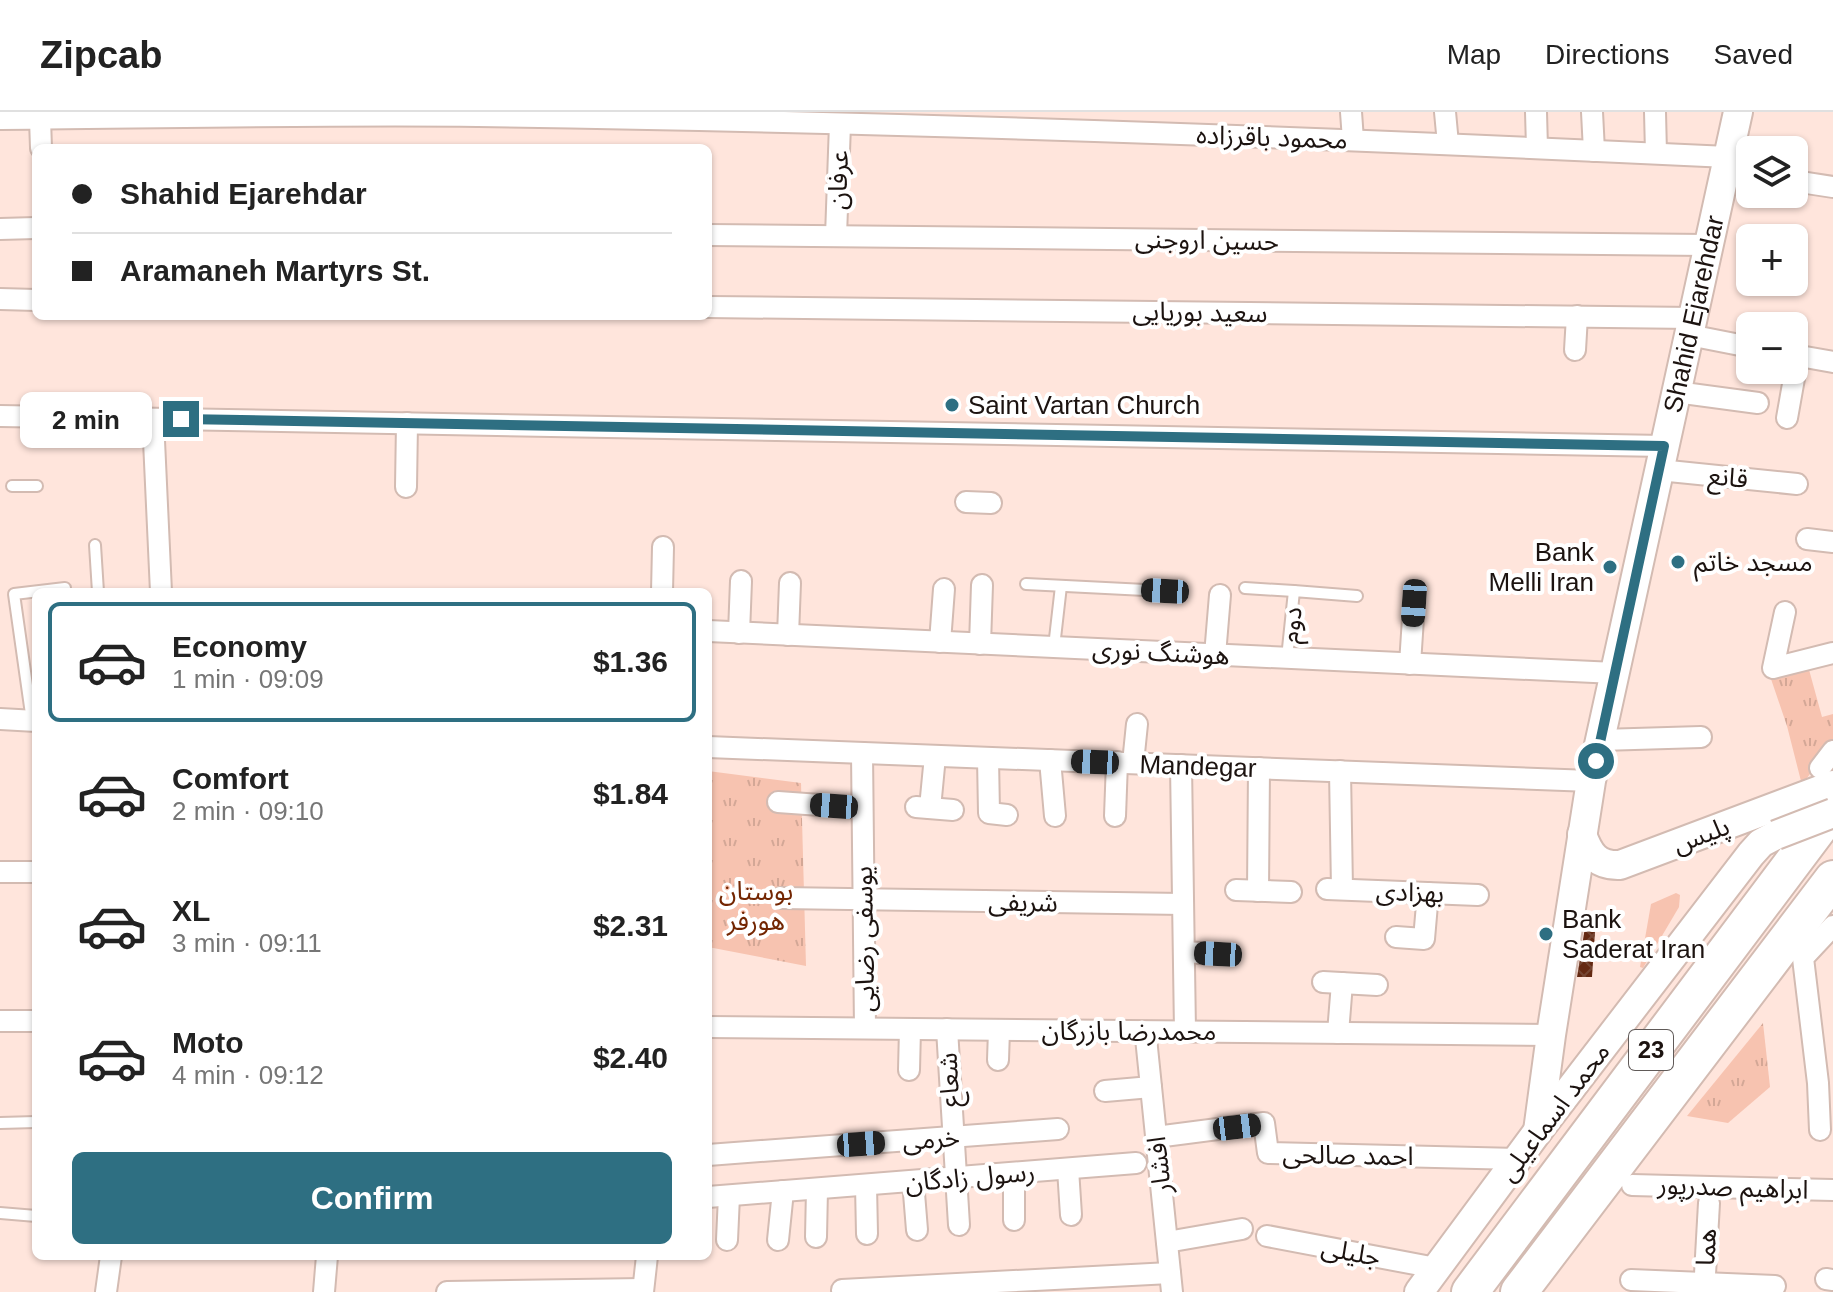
<!DOCTYPE html>
<html lang="en">
<head>
<meta charset="utf-8">
<style>
  :root { --surface:#fff; --page:#f6f6f6; --text:#222; --muted:#767676; --line:#e0e0e0; --accent:#2e6f82 }
  body { margin:0; font-family:Arial,"Noto Sans Arabic",sans-serif; background:var(--page); color:var(--text); height:100vh; display:flex; flex-direction:column; font-size:30px; white-space:nowrap }
  * { box-sizing:border-box; margin:0 }
  p { font-size:26px; color:var(--muted) }
  .icon { flex:none; width:44px; height:44px; fill:none; stroke:currentColor; stroke-width:2; stroke-linecap:round; stroke-linejoin:round }
  .map { position:relative; flex:1; overflow:hidden }
  .drawer { position:absolute; left:32px; top:476px; width:680px; height:672px; display:flex; flex-direction:column; background:var(--surface); border-radius:12px; box-shadow:0 2px 6px #0004 }
  .drawer>* { flex:none }
  .guide { position:absolute; left:32px; top:32px; width:680px; height:176px; border-radius:12px; box-shadow:0 2px 6px #0004; display:grid; align-content:center; height:176px; padding:0 40px; background:var(--surface) }
  .buttons { position:absolute; left:1736px; top:24px; display:grid; gap:16px }
  .buttons a { display:grid; place-items:center; width:72px; height:72px; border-radius:12px; background:var(--surface); box-shadow:0 2px 6px #0004; font-size:40px }
  .end { position:absolute; width:36px; height:36px; margin:-18px; border:10px solid #2e6f82; background:#fff; box-shadow:0 0 0 4px #fff }
  .from { border-radius:50% }
  .bubble { position:absolute; height:56px; border-radius:12px; background:var(--surface); box-shadow:0 2px 6px #0004; font-size:26px; font-weight:600; line-height:56px; text-align:center }
  .car { position:absolute; width:24px; height:48px; margin:-24px -12px; border-radius:10px; box-shadow:0 0 6px 2px #0007; background:linear-gradient(#222 24%,#8ab4d8 0 40%,#222 0 76%,#8ab4d8 0 86%,#222 0) }
  .guide b { display:flex; align-items:center; gap:28px; height:76px; font-size:30px }
  .guide b+b { border-top:2px solid var(--line) }
  .guide i { width:20px; height:20px; background:var(--text) }
  ul { padding:14px 0 0; list-style:none }
  li { display:flex; align-items:center; gap:24px; height:120px; margin:0 16px 12px; padding:0 24px; border:4px solid transparent; border-radius:12px }
  li div { flex:1 }
  li b { display:block; font-size:30px }
  li em { font-style:normal; font-weight:600 }
  li.active { border-color:var(--accent) }
  li>.icon { width:72px; height:72px; stroke-width:1.5 }
  .primary-button { display:flex; gap:16px; margin-top:auto; padding:16px 40px }
  .primary-button a { flex:1; height:92px; border-radius:12px; background:var(--accent); color:#fff; font-size:32px; font-weight:600; line-height:92px; text-align:center }
  header { display:flex; align-items:center; gap:48px; box-sizing:border-box; height:112px; padding:0 40px; background:var(--surface); border-bottom:2px solid var(--line) }
  header strong { font-size:38px }
  nav { display:flex; gap:44px; margin-inline-start:auto; font-size:28px }
  .map>svg:first-child { display:block }
  .grass { fill:#f7c3b0 }
  .park { fill:url(#park-tufts) }
  .building { fill:url(#building-cross-hatch) }
  .lines { fill:none; stroke-linecap:round; stroke-linejoin:round }
  .lane-casing { stroke:#d3bbb2; stroke-width:14 }
  .street-casing { stroke:#d3bbb2; stroke-width:24 }
  .secondary-casing { stroke:#d3bbb2; stroke-width:32 }
  .highway-casing { stroke:#d3bbb2; stroke-width:40 }
  .lane { stroke:#fff; stroke-width:10 }
  .street { stroke:#fff; stroke-width:20 }
  .secondary { stroke:#fff; stroke-width:28 }
  .highway { stroke:#fff; stroke-width:36 }
  .secondary-bridge-casing { stroke:#d3bbb2; stroke-width:32; stroke-linecap:butt }
  .secondary-bridge { stroke:#fff; stroke-width:28 }
  .route { stroke:#2e6f82; stroke-width:10 }
  .poi-dot { fill:#2e6f82; stroke:#fff; stroke-width:3 }
  .labels { text-anchor:middle; stroke-width:8; stroke-linejoin:round; paint-order:stroke }
  .shield { fill:#fff; stroke:#605a58; stroke-width:2 }
  .shield-label { font-size:24px; font-weight:bold; fill:#1c1310 }
  .street-label { font-size:26px; fill:#1c1310; stroke:#fff }
  .poi-label { font-size:26px; fill:#1c1310; stroke:#fff; text-anchor:start }
  .park-label { font-size:26px; fill:#732602; stroke:#fff }
</style>
</head>
<body>
<header>
<strong>Zipcab</strong>
<nav><a>Map</a><a>Directions</a><a>Saved</a></nav>
</header>
<div class="map">
<svg width="1833" height="1180" viewBox="0 0 1833 1180">
  <defs>
    <pattern id="park-tufts" width="24" height="20" patternUnits="userSpaceOnUse" patternTransform="scale(2)"><rect width="24" height="20" fill="#f7c3b0"/><path d="M3 7l-1-3M5 7V3M7 7l1-3M15 17l-1-3M17 17v-4M19 17l1-3" fill="none" stroke="#d3a796"/></pattern>
    <pattern id="building-cross-hatch" width="8" height="8" patternUnits="userSpaceOnUse" patternTransform="scale(2)"><rect width="8" height="8" fill="#642912"/><path d="M0 0l8 8M0 8l8-8" fill="none" stroke="#754633"/></pattern>
  </defs>
  <rect width="100%" height="100%" fill="#ffe5dc"/>
  <polygon class="grass" points="1676,781 1680,783 1679,795 1643,856 1640,855 1651,792"/>
  <g class="park">
    <polygon points="1808,554 1822,605 1833,602 1833,630 1802,673 1787,614 1771,567"/>
    <polygon points="708,659 801,671 806,854 708,835"/>
    <polygon points="1763,911 1770,975 1728,1011 1687,1004"/>
  </g>
  <polygon class="building" points="1596,806 1592,865 1577,865 1586,809"/>
  <g class="lines">
    <g class="lane-casing">
      <g id="lane">
        <polyline points="12,374 37,374"/>
        <polyline points="95,433 98,480"/>
        <polyline points="1026,472 1165,479"/>
        <polyline points="1245,476 1294,479"/>
        <polyline points="1054,535 1061,474"/>
        <polyline points="1287,546 1294,479 1357,484"/>
        <polyline points="32,609 14,482 65,476"/>
        <polyline points="0,1011 36,1010"/>
        <polyline points="0,1101 36,1104"/>
      </g>
    </g>
    <g class="street-casing">
      <g id="street">
        <polyline points="1351,0 1353,28"/>
        <polyline points="1445,0 1448,32"/>
        <polyline points="1536,0 1537,36"/>
        <polyline points="1592,0 1594,39"/>
        <polyline points="1655,0 1656,41"/>
        <path d="M0 7C159 6 319 2 478 4 895 10 1311 25 1728 45"/>
        <polyline points="40,7 41,36"/>
        <polyline points="1725,59 1750,63"/>
        <polyline points="1794,69 1833,75"/>
        <polyline points="0,117 36,116"/>
        <polyline points="708,123 1707,133"/>
        <polyline points="836,124 840,12"/>
        <polyline points="0,187 36,188"/>
        <polyline points="708,195 1693,206"/>
        <polyline points="1689,223 1750,235"/>
        <polyline points="1575,238 1577,204"/>
        <polyline points="1794,243 1833,250"/>
        <polyline points="1676,280 1758,291"/>
        <polyline points="0,304 1664,334"/>
        <polyline points="1787,306 1798,244"/>
        <polyline points="153,307 161,480"/>
        <polyline points="1659,358 1797,372"/>
        <polyline points="406,375 407,311"/>
        <polyline points="966,390 991,391"/>
        <polyline points="1807,427 1833,430"/>
        <polyline points="662,480 663,435"/>
        <polyline points="1785,500 1773,556 1833,541"/>
        <polyline points="708,519 1615,561"/>
        <polyline points="739,521 741,469"/>
        <polyline points="788,523 790,471"/>
        <polyline points="940,530 944,477"/>
        <polyline points="980,532 982,473"/>
        <polyline points="1215,543 1220,483"/>
        <polyline points="1410,552 1414,491"/>
        <polyline points="0,607 36,609"/>
        <polyline points="1601,628 1701,625"/>
        <polyline points="708,635 1591,669"/>
        <polyline points="862,641 865,916"/>
        <polyline points="988,646 989,701 1007,703"/>
        <polyline points="1050,648 1055,704"/>
        <polyline points="1133,651 1137,612"/>
        <polyline points="1181,653 1185,919"/>
        <polyline points="1820,656 1833,639"/>
        <polyline points="1340,659 1342,777"/>
        <polyline points="778,690 862,696"/>
        <polyline points="916,695 953,698"/>
        <polyline points="930,696 935,644"/>
        <polyline points="1115,704 1117,650"/>
        <polyline points="0,760 36,760"/>
        <polyline points="1327,777 1478,783"/>
        <polyline points="1236,778 1291,780"/>
        <polyline points="1258,779 1259,656"/>
        <polyline points="781,786 1183,792"/>
        <polyline points="1396,825 1424,827 1428,781"/>
        <polyline points="1184,840 1218,842"/>
        <polyline points="1323,870 1377,873"/>
        <polyline points="0,909 36,909"/>
        <polyline points="708,915 1551,923"/>
        <polyline points="947,917 959,1113"/>
        <polyline points="1338,921 1342,871"/>
        <polyline points="1146,926 1172,1180"/>
        <polyline points="998,948 999,918"/>
        <polyline points="909,958 910,917"/>
        <polyline points="1105,979 1151,975"/>
        <polyline points="1820,1018 1818,971 1803,846 1833,814"/>
        <polyline points="1156,1025 1264,1011 1268,1041 1518,1047"/>
        <polyline points="708,1043 1058,1017"/>
        <polyline points="1068,1057 1071,1103"/>
        <polyline points="1014,1061 1014,1108"/>
        <polyline points="913,1069 917,1118"/>
        <polyline points="866,1073 867,1122"/>
        <polyline points="1632,1073 1833,1078"/>
        <polyline points="708,1085 1136,1051"/>
        <polyline points="1267,1124 1436,1156"/>
        <polyline points="816,1125 817,1077"/>
        <polyline points="727,1128 729,1084"/>
        <polyline points="778,1128 783,1079"/>
        <polyline points="1167,1130 1242,1117"/>
        <polyline points="1826,1167 1833,1168"/>
        <polyline points="1631,1168 1775,1174"/>
        <polyline points="842,1178 1170,1161"/>
        <polyline points="106,1180 111,1144"/>
        <polyline points="324,1180 327,1144"/>
        <polyline points="447,1180 643,1177"/>
        <polyline points="643,1180 647,1144"/>
        <polyline points="1704,1180 1709,1091"/>
      </g>
    </g>
    <g class="secondary-casing">
      <g id="secondary">
        <path d="M1582 722C1589 742 1597 754 1620 753L1833 673"/>
        <path id="s1" d="M1538 1019 1551 923 1591 669 1738 0"/>
        <polyline points="1419,1180 1538,1019 1751,742 1761,731 1776,723"/>
      </g>
    </g>
    <g class="highway-casing">
      <g id="highway">
        <polyline points="1470,1180 1833,697"/>
        <polyline points="1519,1180 1833,767"/>
      </g>
    </g>
    <use href="#lane" class="lane"/>
    <use href="#street" class="street"/>
    <use href="#secondary" class="secondary"/>
    <use href="#highway" class="highway"/>
    <g class="secondary-bridge-casing">
      <polyline id="secondary-bridge" points="1776,723 1833,701"/>
    </g>
    <use href="#secondary-bridge" class="secondary-bridge"/>
  </g>
  <g class="lines">
    <polyline class="route" points="181,307 1664,334 1596,649"/>
  </g>
  <g class="poi-dot">
    <circle cx="952" cy="293" r="8"/>
    <circle cx="1678" cy="450" r="8"/>
    <circle cx="1610" cy="455" r="8"/>
    <circle cx="1546" cy="822" r="8"/>
  </g>
  <g class="labels">
    <rect class="shield" x="1629" y="918" width="44" height="40" rx="6"/>
    <g class="shield-label">
      <text x="1651" y="946">23</text>
    </g>
    <g class="street-label">
      <text transform="translate(1272 25) rotate(2)" y="9">محمود باقرزاده</text>
      <text transform="translate(838 68) rotate(-88)" y="9">عرفان</text>
      <text transform="translate(1207 128) rotate(1)" y="9">حسین اروجنی</text>
      <text transform="translate(1200 200) rotate(1)" y="9">سعید بوریایی</text>
      <text dy="9" stroke="none"><textPath href="#s1" startOffset="832">Shahid Ejarehdar</textPath></text>
      <text transform="translate(1728 365) rotate(6)" y="9">قانع</text>
      <text transform="translate(1291 513) rotate(-84)" y="9">دوم</text>
      <text transform="translate(1161 540) rotate(3)" y="9">هوشنگ نوری</text>
      <text transform="translate(1198 654) rotate(2)" y="9">Mandegar</text>
      <text transform="translate(1701 723) rotate(-21)" y="9">پلیس</text>
      <text transform="translate(1410 780) rotate(2)" y="9">بهزادی</text>
      <text transform="translate(1023 790) rotate(1)" y="9">شریفی</text>
      <text transform="translate(864 827) rotate(-91)" y="9">یوسفی رضایی</text>
      <text x="1129" y="928">محمدرضا بازرگان</text>
      <text transform="translate(949 968) rotate(-93)" y="9">شعاع</text>
      <text transform="translate(1554 1000) rotate(-53)" y="9">محمد اسماعیلی</text>
      <text transform="translate(931 1027) rotate(-4)" y="9">خرمی</text>
      <text transform="translate(1348 1043) rotate(1)" y="9">احمد صالحی</text>
      <text transform="translate(1159 1053) rotate(-96)" y="9">افشار</text>
      <text transform="translate(970 1065) rotate(-5)" y="9">رسول زادگان</text>
      <text transform="translate(1733 1075) rotate(2)" y="9">ابراهیم صدرپور</text>
      <text transform="translate(1706 1135) rotate(-87)" y="9">هما</text>
      <text transform="translate(1351 1140) rotate(11)" y="9">جلیلی</text>
    </g>
    <g class="poi-label">
      <text x="968" y="302">Saint Vartan Church</text>
      <text x="1594" y="449" text-anchor="end">Bank<tspan x="1594" dy="30">Melli Iran</tspan></text>
      <text x="1694" y="459">مسجد خاتم</text>
      <text x="1562" y="816">Bank<tspan x="1562" dy="30">Saderat Iran</tspan></text>
    </g>
    <g class="park-label">
      <text x="756" y="788">بوستان<tspan x="756" dy="30">هورفر</tspan></text>
    </g>
  </g>
</svg>
<div class="buttons">
<a><svg class="icon" aria-label="layers" viewBox="0 0 24 24"><path d="M12 4l9 5-9 5-9-5zM3 14l9 5 9-5"/></svg></a>
<a>+</a>
<a>−</a>
</div>
<i class="end from" style="left:1596px;top:649px"></i>
<i class="end" style="left:181px;top:307px"></i>
<div class="bubble" style="left:20px;top:280px;width:132px">2 min</div>
<i class="car" style="left:1165px;top:479px;rotate:273deg"></i>
<i class="car" style="left:1414px;top:491px;rotate:184deg"></i>
<i class="car" style="left:1095px;top:650px;rotate:272deg"></i>
<i class="car" style="left:834px;top:694px;rotate:274deg"></i>
<i class="car" style="left:1218px;top:842px;rotate:273deg"></i>
<i class="car" style="left:1237px;top:1015px;rotate:83deg"></i>
<i class="car" style="left:861px;top:1032px;rotate:86deg"></i>
<div class="guide">
<b><i class="from"></i>Shahid Ejarehdar</b>
<b><i></i>Aramaneh Martyrs St.</b>
</div>
<section class="drawer">
<ul>
<li class="active"><svg class="icon" aria-label="car" viewBox="0 0 24 24"><path d="M5 17H2v-5l4-1 3-4h7l3 4 3 1v5h-3M9 17h6M6 11h13"/><circle cx="7" cy="17" r="2"/><circle cx="17" cy="17" r="2"/></svg><div><b>Economy</b><p>1 min · 09:09</p></div><em>$1.36</em></li>
<li><svg class="icon" aria-label="car" viewBox="0 0 24 24"><path d="M5 17H2v-5l4-1 3-4h7l3 4 3 1v5h-3M9 17h6M6 11h13"/><circle cx="7" cy="17" r="2"/><circle cx="17" cy="17" r="2"/></svg><div><b>Comfort</b><p>2 min · 09:10</p></div><em>$1.84</em></li>
<li><svg class="icon" aria-label="car" viewBox="0 0 24 24"><path d="M5 17H2v-5l4-1 3-4h7l3 4 3 1v5h-3M9 17h6M6 11h13"/><circle cx="7" cy="17" r="2"/><circle cx="17" cy="17" r="2"/></svg><div><b>XL</b><p>3 min · 09:11</p></div><em>$2.31</em></li>
<li><svg class="icon" aria-label="car" viewBox="0 0 24 24"><path d="M5 17H2v-5l4-1 3-4h7l3 4 3 1v5h-3M9 17h6M6 11h13"/><circle cx="7" cy="17" r="2"/><circle cx="17" cy="17" r="2"/></svg><div><b>Moto</b><p>4 min · 09:12</p></div><em>$2.40</em></li>
</ul>
<div class="primary-button"><a>Confirm</a></div>
</section>
</div>
</body>
</html>
